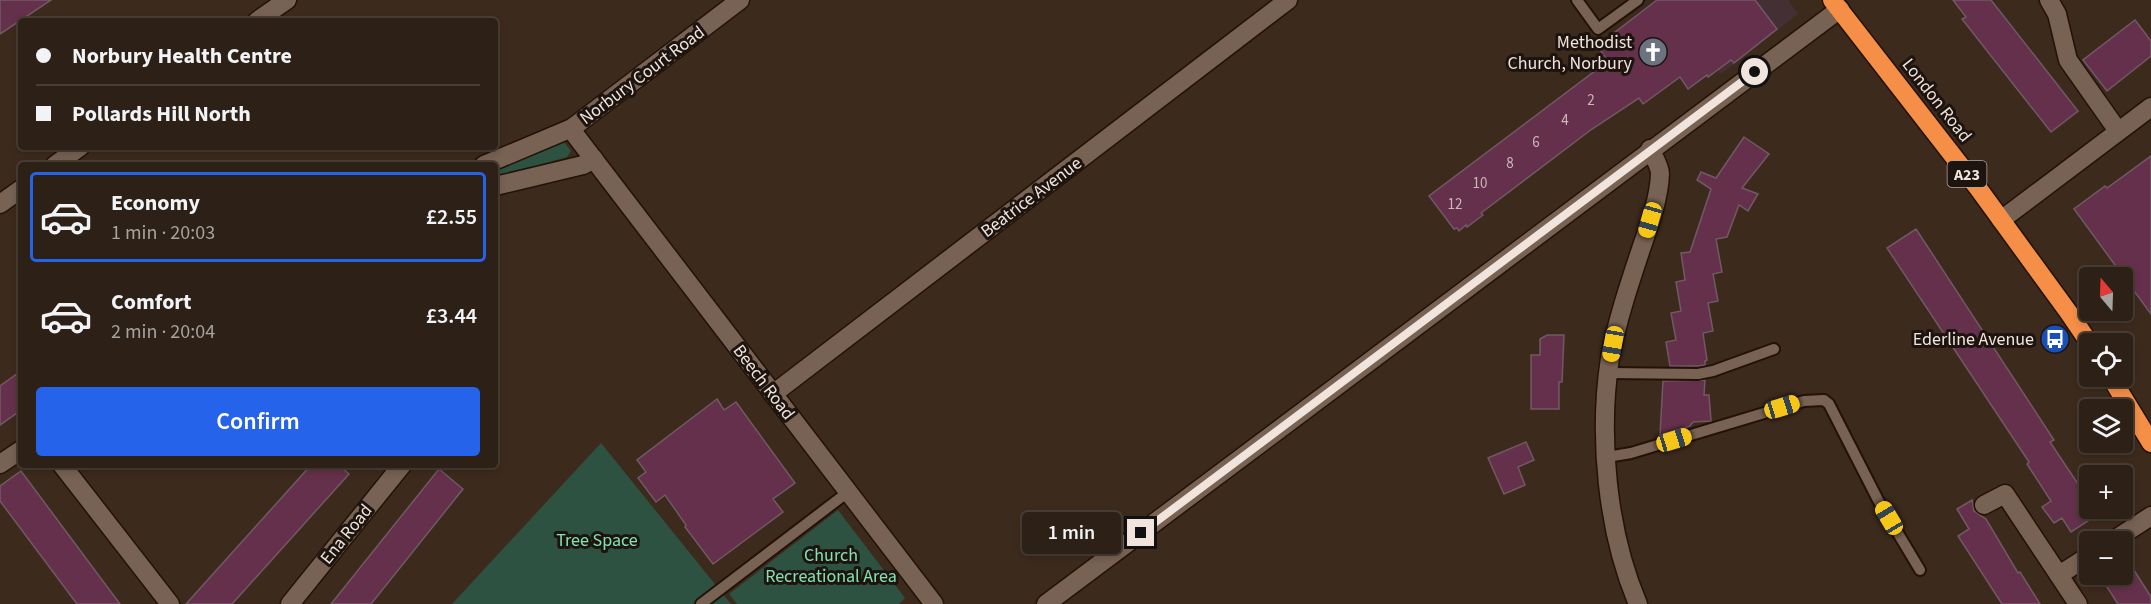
<!DOCTYPE html>
<html lang="en">
<head>
<meta charset="utf-8">
<style>
  :root { --surface:#2d2016; --page:#392d23; --text:#f1f3f6; --muted:#a7a3a1; --line:#483e35; --accent:#2563eb }
  body { margin:0; font-family:"Source Sans 3",sans-serif; background:var(--page); color:var(--text); height:100vh; display:flex; flex-direction:column; font-size:22px; white-space:nowrap }
  * { box-sizing:border-box; margin:0 }
  p { font-size:20px; color:var(--muted) }
  .icon { flex:none; width:33px; height:33px; fill:none; stroke:currentColor; stroke-width:2; stroke-linecap:round; stroke-linejoin:round }
  .map { position:relative; flex:1; overflow:hidden }
  .panel { position:absolute; left:18px; top:162px; width:480px; height:306px; display:flex; flex-direction:column; background:var(--surface); border-radius:6px; box-shadow:0 3px 9px #0003,0 0 0 2px var(--line) }
  .panel>* { flex:none }
  .guide { position:absolute; left:18px; top:18px; width:480px; height:132px; border-radius:6px; box-shadow:0 3px 9px #0003,0 0 0 2px var(--line); display:grid; align-content:center; height:132px; padding:0 18px; background:var(--surface) }
  .needle { width:39px; rotate:341deg }
  .buttons { position:absolute; left:2079px; top:267px; display:grid; gap:12px }
  .buttons a { display:grid; place-items:center; width:54px; height:54px; border-radius:6px; background:var(--surface); box-shadow:0 3px 9px #0003,0 0 0 2px var(--line); font-size:30px }
  .end { position:absolute; width:27px; height:27px; margin:-14px; border:8px solid #f0e4dc; background:#111; box-shadow:0 0 0 3px #111 }
  .from { border-radius:50% }
  .bubble { position:absolute; height:42px; border-radius:6px; background:var(--surface); box-shadow:0 3px 9px #0003,0 0 0 2px var(--line); font-size:20px; font-weight:600; line-height:42px; text-align:center }
  .car { position:absolute; width:18px; height:36px; margin:-18px -9px; border-radius:8px; box-shadow:0 0 4px 2px #0007; background:linear-gradient(#f5c518 24%,#345 0 40%,#f5c518 0 76%,#345 0 86%,#f5c518 0) }
  .guide b { display:flex; align-items:center; gap:21px; height:57px; font-size:22px }
  .guide b+b { border-top:2px solid var(--line) }
  .guide i { width:15px; height:15px; background:var(--text) }
  ul { padding:10px 0 0; list-style:none }
  li { display:flex; align-items:center; gap:18px; height:90px; margin:0 12px 9px; padding:0 6px; border:3px solid transparent; border-radius:6px }
  li div { flex:1 }
  li b { display:block; font-size:22px }
  li em { font-style:normal; font-weight:600 }
  li.selected { border-color:var(--accent) }
  li>.icon { width:54px; height:54px; stroke-width:1.5 }
  .button { display:flex; gap:12px; margin-top:auto; padding:12px 18px }
  .button a { flex:1; height:69px; border-radius:6px; background:var(--accent); color:#fff; font-size:24px; font-weight:600; line-height:69px; text-align:center }
  .map>svg:first-child { display:block }
  .medical { fill:#443034 }
  .green { fill:#2e5241 }
  .building { fill:#65304b; stroke:#715964; stroke-width:1.5 }
  .lines { fill:none; stroke-linecap:round; stroke-linejoin:round }
  .lane-casing { stroke:#231206; stroke-width:14 }
  .street-casing { stroke:#231206; stroke-width:21 }
  .secondary-casing { stroke:#231206; stroke-width:21 }
  .highway-casing { stroke:#231206; stroke-width:21 }
  .lane { stroke:#776254; stroke-width:10 }
  .street { stroke:#776254; stroke-width:18 }
  .secondary { stroke:#776254; stroke-width:18 }
  .highway { stroke:#f58e47; stroke-width:18 }
  .route { stroke:#f0e4dc; stroke-width:8 }
  .labels { text-anchor:middle; stroke-width:6; stroke-linejoin:round; paint-order:stroke }
  .number-label { font-size:15px; fill:#cdb7b8 }
  .shield { fill:#1d140f; stroke:#b1a69e; stroke-width:1.5 }
  .shield-label { font-size:16px; font-weight:bold; fill:#f0e4dc }
  .poi-label { font-size:18px; fill:#f0e4dc; stroke:#1d140f; text-anchor:end }
  .street-label { font-size:18px; fill:#f0e4dc; stroke:#1d140f }
  .park-label { font-size:18px; fill:#81e2b3; stroke:#1d140f }
</style>
</head>
<body>
<div class="map">
<svg width="2151" height="604" viewBox="0 0 2151 604">
  <rect width="100%" height="100%" fill="#3c2a1d"/>
  <polygon class="medical" points="1665,0 1788,0 1798,14 1721,74"/>
  <g class="green">
    <polygon points="559,142 564,142 571,151 567,157 495,177 495,170"/>
    <polygon points="601,443 731,604 452,604"/>
    <polygon points="838,510 905,598 899,604 737,604 729,594"/>
  </g>
  <g class="building">
    <polygon points="0,0 51,0 0,34"/>
    <polygon points="1657,0 1755,0 1777,29 1734,63 1731,60 1708,77 1707,75 1688,89 1680,77 1643,104 1639,98 1592,129 1481,213 1483,215 1467,227 1466,225 1459,231 1457,228 1454,229 1429,196 1608,61 1597,46"/>
    <polygon points="1953,0 1991,0 2078,111 2051,132 1962,19 1966,17"/>
    <polygon points="2135,20 2151,41 2151,56 2107,91 2083,60"/>
    <polygon points="1744,137 1769,154 1742,188 1758,194 1748,211 1739,205 1727,237 1716,239 1722,272 1713,274 1718,301 1708,303 1713,331 1703,333 1707,360 1705,361 1705,365 1697,366 1670,366 1666,342 1676,340 1671,313 1681,311 1676,282 1685,280 1681,253 1690,252 1711,189 1697,180 1701,172 1716,178"/>
    <polygon points="2151,156 2151,314 2074,209 2105,186 2107,188"/>
    <polygon points="1916,229 2054,440 2050,442 2090,502 2090,508 2093,508 2097,515 2071,532 2062,518 2054,523 2042,507 2051,501 2027,464 2029,462 1887,248"/>
    <polygon points="1547,335 1564,335 1562,382 1559,382 1559,409 1531,409 1531,355 1540,355 1540,339"/>
    <polygon points="21,371 21,410 0,425 0,386"/>
    <polygon points="1705,380 1704,395 1709,395 1711,421 1693,422 1690,426 1660,435 1663,381"/>
    <polygon points="717,399 724,410 736,402 795,483 773,499 783,512 713,564 685,527 686,525 665,495 656,502 638,478 646,472 637,460"/>
    <polygon points="1526,442 1534,460 1518,467 1525,485 1504,494 1488,458"/>
    <polygon points="311,465 339,465 349,474 232,604 186,604"/>
    <polygon points="439,469 463,489 371,604 331,604"/>
    <polygon points="21,471 120,604 77,604 0,501 0,486"/>
    <polygon points="1972,500 1974,511 1986,519 2018,573 2020,572 2040,604 2002,604 1958,536 1969,529 1957,509"/>
    <polygon points="2132,567 2151,597 2151,604 2118,604 2105,584 2122,574 2122,573"/>
  </g>
  <g class="lines">
    <g class="lane-casing">
      <g id="lane">
        <polyline points="1577,0 1598,29 1638,0"/>
        <polyline points="1608,373 1698,374 1713,371 1774,349"/>
        <polyline points="1607,457 1631,453 1804,401 1824,400 1829,404 1878,500 1920,570"/>
        <polyline points="701,604 848,492"/>
      </g>
    </g>
    <g class="street-casing">
      <g id="street">
        <polyline points="2049,0 2057,14 2068,60 2118,131"/>
        <polyline points="572,128 576,136 934,604"/>
        <polyline points="484,165 572,128 740,0"/>
        <polyline points="495,186 583,165 594,159"/>
        <polyline points="2001,220 2151,107"/>
        <polyline points="773,394 1288,0"/>
        <polyline points="0,464 21,450"/>
        <polyline points="62,465 170,604"/>
        <polyline points="1984,505 2005,494 2078,604"/>
        <polyline points="2111,542 2151,516"/>
        <polyline points="2059,575 2090,555"/>
        <polyline points="290,604 402,465"/>
        <polyline points="1046,604 1840,9"/>
        <path d="M1638 604C1607 532 1598 436 1610 358 1617 321 1629 285 1641 249 1649 226 1659 199 1660 174 1660 166 1654 157 1650 149"/>
      </g>
    </g>
    <g class="secondary-casing">
      <g id="secondary">
        <polyline points="257,21 287,0"/>
        <polyline points="55,165 80,147"/>
        <polyline points="0,204 21,189"/>
      </g>
    </g>
    <g class="highway-casing">
      <g id="highway">
        <polyline points="1832,0 1978,188 2069,313 2090,344"/>
        <polyline points="2110,376 2151,443"/>
      </g>
    </g>
    <use href="#lane" class="lane"/>
    <use href="#street" class="street"/>
    <use href="#secondary" class="secondary"/>
    <use href="#highway" class="highway"/>
  </g>
  <g class="lines">
    <polyline class="route" points="1141,533 1755,72"/>
  </g>
  <defs>
    <g id="church-disc" transform="scale(1.5)"><circle r="9.5" fill="#6b7280" stroke="#1d140f"/><path d="M-1.2-6h2.4v3.5h3.3v2.4h-3.3V6h-2.4V-.1h-3.3v-2.4h3.3Z" fill="#fff"/></g>
    <g id="bus-disc" transform="scale(1.5)"><circle r="9.5" fill="#1a4fb4" stroke="#1d140f"/><path d="M-5-6H5V4H4V6H2V4H-2V6H-4V4H-5ZM-3.5-4V0h7V-4ZM-3.5 1.2v1.5H-2V1.2ZM2 1.2v1.5H3.5V1.2Z" fill="#fff"/></g>
  </defs>
  <g fill-rule="evenodd">
    <use href="#church-disc" x="1653" y="52"/>
    <use href="#bus-disc" x="2055" y="339"/>
  </g>
  <g class="labels">
    <g class="number-label">
      <text x="1591" y="105">2</text>
      <text x="1565" y="125">4</text>
      <text x="1536" y="147">6</text>
      <text x="1510" y="168">8</text>
      <text x="1480" y="188">10</text>
      <text x="1455" y="209">12</text>
    </g>
    <rect class="shield" x="1947.5" y="161" width="39" height="26" rx="4.5"/>
    <g class="shield-label">
      <text x="1967" y="180">A23</text>
    </g>
    <g class="poi-label">
      <text x="1632" y="48">Methodist<tspan x="1632" dy="21">Church, Norbury</tspan></text>
      <text x="2034" y="345">Ederline Avenue</text>
    </g>
    <g class="street-label">
      <text transform="translate(642 75) rotate(-37)" y="6">Norbury Court Road</text>
      <text transform="translate(1937 100) rotate(52)" y="6">London Road</text>
      <text transform="translate(1031 197) rotate(-37)" y="6">Beatrice Avenue</text>
      <text transform="translate(764 382) rotate(53)" y="6">Beech Road</text>
      <text transform="translate(346 534) rotate(-51)" y="6">Ena Road</text>
    </g>
    <g class="park-label">
      <text x="597" y="546">Tree Space</text>
      <text x="831" y="561">Church<tspan x="831" dy="21">Recreational Area</tspan></text>
    </g>
  </g>
</svg>
<div class="buttons">
<a><svg class="needle" viewBox="-14 -14 28 28"><path d="M0-13l5 13h-10z" fill="#e53935"/><path d="M0 13l5-13h-10z" fill="#a7a3a1"/></svg></a>
<a><svg class="icon" aria-label="locate" viewBox="0 0 24 24"><circle cx="12" cy="12" r="6"/><path d="M12 2v4M12 18v4M2 12h4M18 12h4"/></svg></a>
<a><svg class="icon" aria-label="layers" viewBox="0 0 24 24"><path d="M12 4l9 5-9 5-9-5zM3 14l9 5 9-5"/></svg></a>
<a>+</a>
<a>−</a>
</div>
<i class="end from" style="left:1755px;top:72px"></i>
<i class="end" style="left:1141px;top:533px"></i>
<div class="bubble" style="left:1022px;top:512px;width:99px">1 min</div>
<i class="car" style="left:1650px;top:220px;rotate:196deg"></i>
<i class="car" style="left:1613px;top:344px;rotate:190deg"></i>
<i class="car" style="left:1782px;top:407px;rotate:73deg"></i>
<i class="car" style="left:1674px;top:440px;rotate:73deg"></i>
<i class="car" style="left:1889px;top:518px;rotate:329deg"></i>
<div class="guide">
<b><i class="from"></i>Norbury Health Centre</b>
<b><i></i>Pollards Hill North</b>
</div>
<section class="panel">
<ul>
<li class="selected"><svg class="icon" aria-label="car" viewBox="0 0 24 24"><path d="M5 17H2v-5l4-1 3-4h7l3 4 3 1v5h-3M9 17h6M6 11h13"/><circle cx="7" cy="17" r="2"/><circle cx="17" cy="17" r="2"/></svg><div><b>Economy</b><p>1 min · 20:03</p></div><em>£2.55</em></li>
<li><svg class="icon" aria-label="car" viewBox="0 0 24 24"><path d="M5 17H2v-5l4-1 3-4h7l3 4 3 1v5h-3M9 17h6M6 11h13"/><circle cx="7" cy="17" r="2"/><circle cx="17" cy="17" r="2"/></svg><div><b>Comfort</b><p>2 min · 20:04</p></div><em>£3.44</em></li>
</ul>
<div class="button"><a>Confirm</a></div>
</section>
</div>
</body>
</html>
